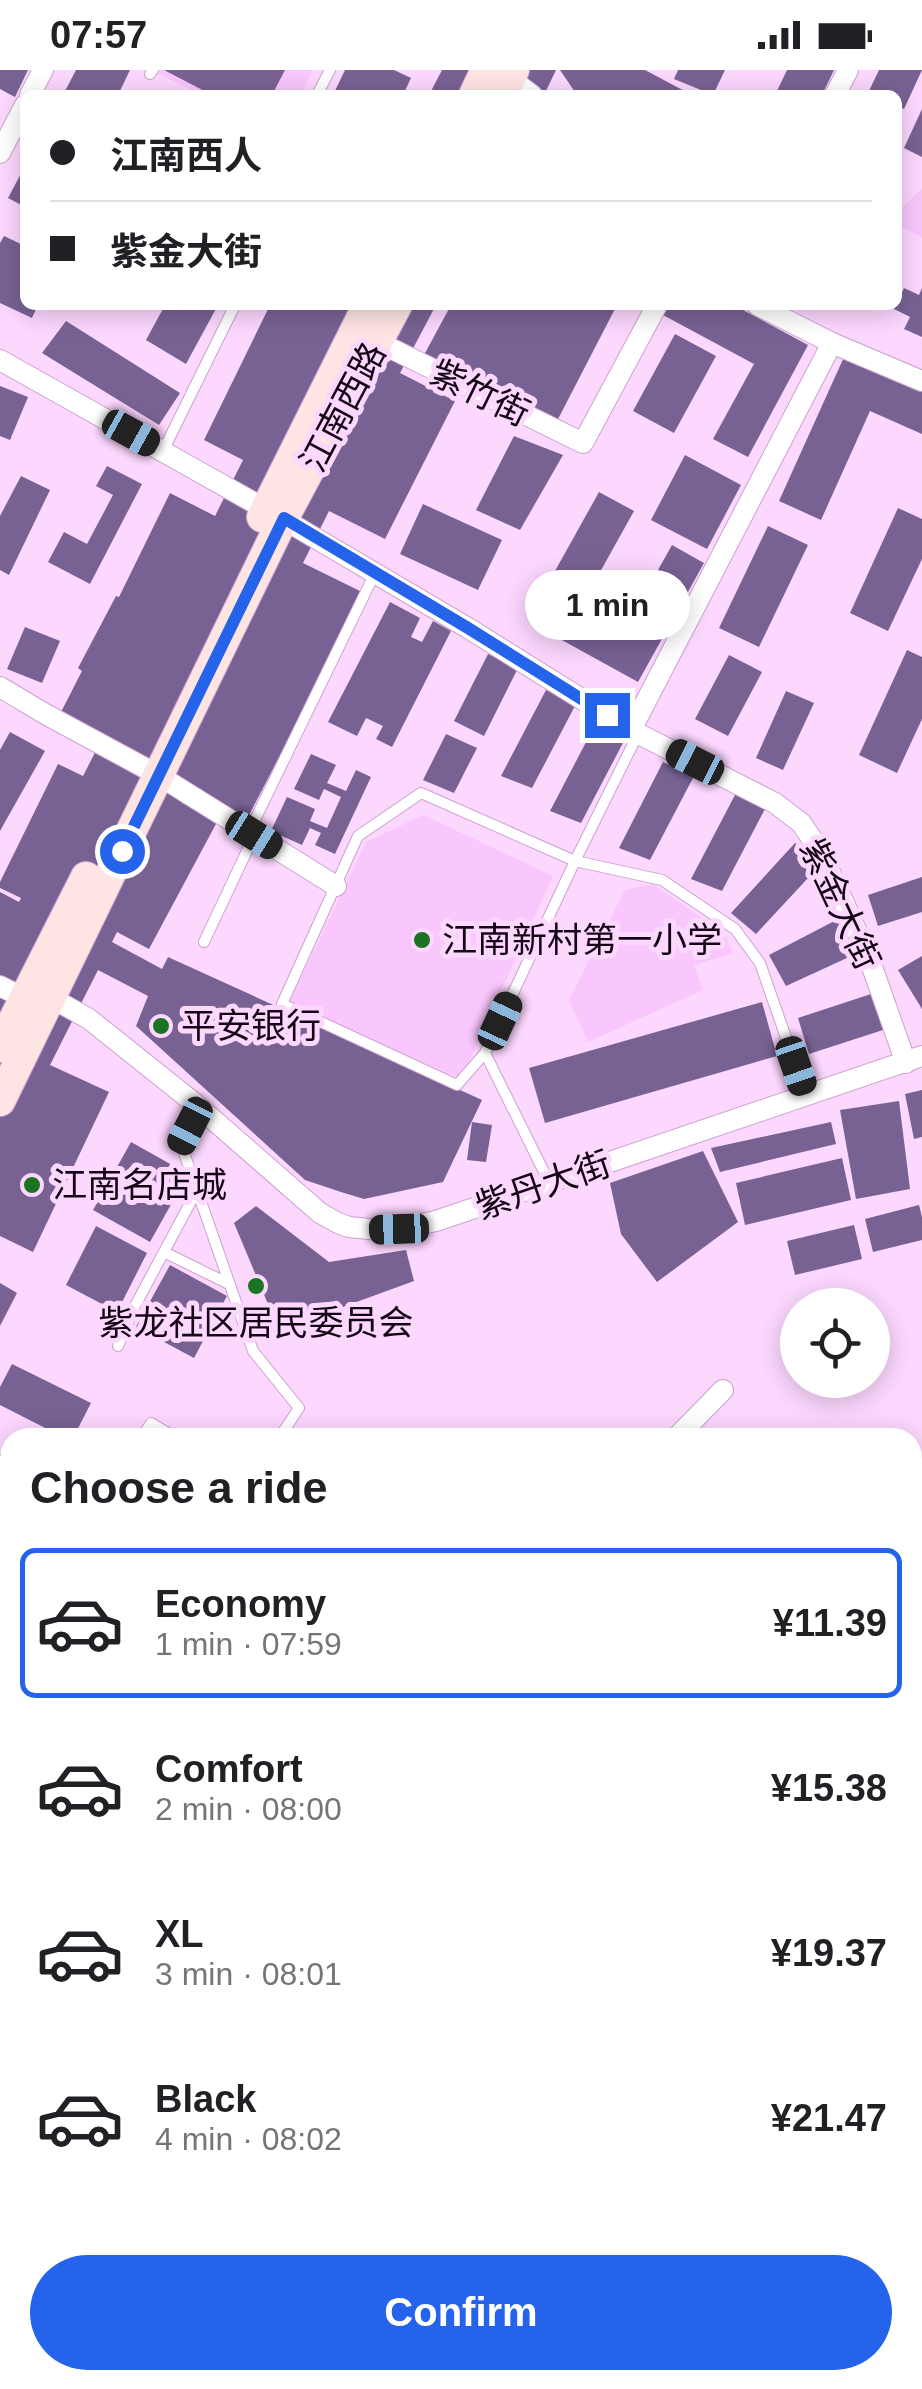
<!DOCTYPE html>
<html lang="en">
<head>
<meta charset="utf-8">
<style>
  :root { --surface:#fff; --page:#f6f6f6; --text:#202124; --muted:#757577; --line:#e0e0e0; --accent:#2563eb }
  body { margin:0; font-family:Arial,"Noto Sans SC",sans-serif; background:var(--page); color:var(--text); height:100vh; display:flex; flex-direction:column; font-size:38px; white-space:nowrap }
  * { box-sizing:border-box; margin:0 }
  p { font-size:32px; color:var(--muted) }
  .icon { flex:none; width:55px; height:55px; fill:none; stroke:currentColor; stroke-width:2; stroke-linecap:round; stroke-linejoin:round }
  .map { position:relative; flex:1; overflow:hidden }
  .sheet { position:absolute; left:0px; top:1358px; width:922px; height:962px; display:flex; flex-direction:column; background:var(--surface); border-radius:30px 30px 0 0; box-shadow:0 5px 25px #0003 }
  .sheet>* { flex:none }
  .top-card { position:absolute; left:20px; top:20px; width:882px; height:220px; border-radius:15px; box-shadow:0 5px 25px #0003; display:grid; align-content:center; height:220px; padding:0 30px; background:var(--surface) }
  .buttons { position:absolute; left:780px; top:1218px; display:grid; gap:20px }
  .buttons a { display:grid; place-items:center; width:110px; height:110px; border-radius:50%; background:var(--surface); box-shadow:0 5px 25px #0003; font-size:50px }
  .end { position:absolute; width:45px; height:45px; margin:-22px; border:12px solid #2563eb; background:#fff; box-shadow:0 0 0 5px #fff }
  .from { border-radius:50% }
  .bubble { position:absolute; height:70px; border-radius:35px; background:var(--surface); box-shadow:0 5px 25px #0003; font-size:32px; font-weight:600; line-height:70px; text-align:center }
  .car { position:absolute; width:30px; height:60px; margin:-30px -15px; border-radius:12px; box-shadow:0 0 8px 2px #0007; background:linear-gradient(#222 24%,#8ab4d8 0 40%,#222 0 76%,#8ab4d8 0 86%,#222 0) }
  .top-card b { display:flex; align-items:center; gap:35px; height:95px; font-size:38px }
  .top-card b+b { border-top:2px solid var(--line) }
  .top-card i { width:25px; height:25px; background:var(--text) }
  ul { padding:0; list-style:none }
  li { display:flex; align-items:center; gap:30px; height:150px; margin:0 20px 15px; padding:0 10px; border:5px solid transparent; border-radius:15px }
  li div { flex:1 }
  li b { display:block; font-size:38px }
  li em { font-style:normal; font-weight:600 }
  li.on { border-color:var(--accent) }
  li>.icon { width:90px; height:90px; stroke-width:1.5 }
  h2 { padding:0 30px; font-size:45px; line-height:120px }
  .cta { display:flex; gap:20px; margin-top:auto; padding:20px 30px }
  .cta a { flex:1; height:115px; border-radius:60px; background:var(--accent); color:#fff; font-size:40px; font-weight:600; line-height:115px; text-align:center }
  .status { display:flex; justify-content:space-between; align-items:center; height:70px; padding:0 50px; background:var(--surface); direction:ltr }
  .status svg { height:28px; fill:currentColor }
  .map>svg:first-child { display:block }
  .built { fill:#f9c6fd }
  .building { fill:#786294 }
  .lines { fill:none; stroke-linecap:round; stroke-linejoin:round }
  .service-casing { stroke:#cca1d0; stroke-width:12 }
  .minor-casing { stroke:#cca1d0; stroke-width:22 }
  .tertiary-casing { stroke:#cca1d0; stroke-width:30 }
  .secondary-casing { stroke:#cca1d0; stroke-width:32 }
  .primary-casing { stroke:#fff; stroke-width:35 }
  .trunk-casing { stroke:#fff; stroke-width:38 }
  .service { stroke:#fff; stroke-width:10 }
  .minor { stroke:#fff; stroke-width:20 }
  .tertiary { stroke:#fff; stroke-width:28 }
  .secondary { stroke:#fee5e4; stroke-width:30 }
  .primary { stroke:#fdcbc8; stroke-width:32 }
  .trunk { stroke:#fcbab6; stroke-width:35 }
  .route { stroke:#2563eb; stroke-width:12 }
  .poi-dot { fill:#1b7422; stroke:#fcd7fe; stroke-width:4 }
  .labels { text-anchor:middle; stroke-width:10; stroke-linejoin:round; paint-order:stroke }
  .street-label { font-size:35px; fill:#150616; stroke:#fcd7fe }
  .poi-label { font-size:35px; fill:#150616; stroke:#fcd7fe; text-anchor:start }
</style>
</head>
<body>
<div class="status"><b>07:57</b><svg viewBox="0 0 49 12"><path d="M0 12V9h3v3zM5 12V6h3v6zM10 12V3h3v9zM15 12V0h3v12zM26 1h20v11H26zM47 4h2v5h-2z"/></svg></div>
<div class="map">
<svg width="922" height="2319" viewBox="0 0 922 2319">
  <rect width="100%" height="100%" fill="#fcd7fe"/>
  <g class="built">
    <polygon points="158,0 313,0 300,25 201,25 157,3"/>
    <polygon points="922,119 922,167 898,155 898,141"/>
    <polygon points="423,745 553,806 461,1009 289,933 366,772"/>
    <polygon points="653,814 724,864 733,883 694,895 703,920 588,972 569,930 625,820"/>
    <polygon points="922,1710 922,1921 920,1923 912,1918 912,1714"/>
  </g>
  <g class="building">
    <polygon points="0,0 28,0 15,27 0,19"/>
    <polygon points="76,0 130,0 118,25 63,25"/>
    <polygon points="164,0 285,0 272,25 212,25"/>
    <polygon points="345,0 394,0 411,8 403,25 333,25"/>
    <polygon points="442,0 556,0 544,25 429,25"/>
    <polygon points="560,0 645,0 692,25 577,25"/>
    <polygon points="678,0 725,0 713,25 674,9"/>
    <polygon points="787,0 834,0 822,25 775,25"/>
    <polygon points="879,0 922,0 904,39 898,36 898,25 873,25 868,23"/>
    <polygon points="922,39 922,87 904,78"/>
    <polygon points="25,96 25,137 8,128"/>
    <polygon points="4,166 25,176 25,235 38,235 32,248 0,233 0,173"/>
    <polygon points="904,218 919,225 922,218 922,267 904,259 910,247 894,239"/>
    <polygon points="165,235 218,235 186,294 146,270"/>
    <polygon points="270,235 436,235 400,303 455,331 385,469 329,441 303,493 364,523 248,747 188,721 182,733 217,752 149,879 117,862 112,872 162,899 168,887 482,1030 443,1112 364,1129 341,1122 305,1110 136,956 148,926 98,900 50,995 109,1022 33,1182 0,1166 0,822 19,832 21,828 0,818 0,812 58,694 83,706 104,665 60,644 82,601 78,598 116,526 119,527 170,423 215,446 243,390 204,370"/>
    <polygon points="451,235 617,235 557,351 424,285"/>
    <polygon points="669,235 734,235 808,275 748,387 713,369 754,294 663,245"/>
    <polygon points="66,251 180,323 159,355 42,283"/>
    <polygon points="675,264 716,286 674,363 633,341"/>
    <polygon points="844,287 922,322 922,364 870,341 821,450 779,431"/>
    <polygon points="0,316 28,327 10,370 0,366"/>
    <polygon points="514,366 563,385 520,460 476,440"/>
    <polygon points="685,385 741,415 707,479 651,450"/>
    <polygon points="107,396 142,414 90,514 48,492 64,462 87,474 113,425 96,416"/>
    <polygon points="21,406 50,420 9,505 0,500 0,446"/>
    <polygon points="599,422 634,441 590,520 555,501"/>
    <polygon points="423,434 502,470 478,520 400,484"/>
    <polygon points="898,438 922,449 922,489 888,561 850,543"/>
    <polygon points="768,456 808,475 759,577 719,558"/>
    <polygon points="672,475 704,493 638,612 551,564 571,529 625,559"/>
    <polygon points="390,532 420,548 411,567 422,572 433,551 451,561 392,677 376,669 383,656 366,648 357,666 328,652"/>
    <polygon points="25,557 60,571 42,613 7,599"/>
    <polygon points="907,580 922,587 922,649 897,703 859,685"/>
    <polygon points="488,584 518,598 484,666 454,651"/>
    <polygon points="729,585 762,602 728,666 695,649"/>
    <polygon points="546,620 576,634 532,718 501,706"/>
    <polygon points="786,621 814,633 783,700 756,688"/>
    <polygon points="595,655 625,669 581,753 550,741"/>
    <polygon points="10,662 45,681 0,761 0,680"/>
    <polygon points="446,664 477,678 454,723 423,710"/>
    <polygon points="311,684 336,695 327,713 346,721 356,700 371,707 335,784 315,775 321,763 310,758 302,775 271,761 287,727 315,739 310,751 327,758 341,727 324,719 319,730 294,719"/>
    <polygon points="663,692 694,706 650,790 619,778"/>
    <polygon points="736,723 766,737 722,821 691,809"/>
    <polygon points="795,773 822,793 756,864 731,843"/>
    <polygon points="922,807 922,842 878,856 868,825"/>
    <polygon points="844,846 860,882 786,916 769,885"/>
    <polygon points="922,886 922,939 898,900"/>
    <polygon points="874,923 886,959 809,984 798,948"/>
    <polygon points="762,932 777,986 545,1053 529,998"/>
    <polygon points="922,1020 922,1067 914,1069 905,1024"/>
    <polygon points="899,1031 910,1119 856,1129 840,1040"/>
    <polygon points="472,1052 492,1055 486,1092 467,1090"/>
    <polygon points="831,1052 836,1074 720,1102 711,1078"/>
    <polygon points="131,1072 188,1104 150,1172 93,1140"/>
    <polygon points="703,1081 738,1152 657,1212 621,1164 610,1113"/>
    <polygon points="842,1088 851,1130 745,1155 736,1113"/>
    <polygon points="919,1135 922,1147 922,1170 873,1182 865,1149"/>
    <polygon points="256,1136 329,1192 406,1180 414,1211 332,1241 305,1271 278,1258 234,1153"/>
    <polygon points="854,1155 862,1189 795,1205 787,1171"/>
    <polygon points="96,1156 147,1183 117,1242 66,1215"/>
    <polygon points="170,1195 227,1226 194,1288 136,1257"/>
    <polygon points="0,1213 17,1223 0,1256"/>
    <polygon points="12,1294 91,1333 73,1368 65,1368 0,1335 0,1317"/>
    <polygon points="0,1383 10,1389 10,1487 0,1482"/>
    <polygon points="0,1538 10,1544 10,1582 0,1577"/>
    <polygon points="10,1597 10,1667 0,1682 0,1612"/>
    <polygon points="10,1678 10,1737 0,1731 0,1694"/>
    <polygon points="0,1770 10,1778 10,1817 0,1831"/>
    <polygon points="10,1863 10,1919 0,1911 0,1877"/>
    <polygon points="0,1925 10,1939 10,1945 0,1953"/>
    <polygon points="10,1966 10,2012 0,2020 0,1974"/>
    <polygon points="912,2043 922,2048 922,2087 912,2081"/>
    <polygon points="0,2083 10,2096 10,2107 0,2114"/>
    <polygon points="10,2127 10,2171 0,2178 0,2135"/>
    <polygon points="10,2190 10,2229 0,2236 0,2197"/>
    <polygon points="40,2310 74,2310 62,2319 47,2319"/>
    <polygon points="222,2310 267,2310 272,2319 206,2319"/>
    <polygon points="488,2310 578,2310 580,2319 490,2319"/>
  </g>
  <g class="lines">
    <g class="service-casing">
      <g id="service">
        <polyline points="150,4 153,0"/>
        <polyline points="317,25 330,0"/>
        <polyline points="163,381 235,235"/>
        <polyline points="638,664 575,791 485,983 457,1015 282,934 358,766 421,723 575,791 662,810 735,859 760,893 806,1025"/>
        <polyline points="249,762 375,503"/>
        <polyline points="204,872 254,766"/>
        <polyline points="485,983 549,1112"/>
        <polyline points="199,1038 181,1074 253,1281 299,1338 279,1368"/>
        <polyline points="164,1182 229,1214"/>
        <polyline points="118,1276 135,1236 197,1120"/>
        <polyline points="141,1368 151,1353 176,1368"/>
        <polyline points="385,1368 385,1367"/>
        <polyline points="462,2310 464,2319"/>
      </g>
    </g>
    <g class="minor-casing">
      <g id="minor">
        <polyline points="500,1 532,25"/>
        <polyline points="30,25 43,0"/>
        <polyline points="835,25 848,0"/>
        <polyline points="0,83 25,35"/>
        <polyline points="757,235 832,273 922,311"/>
        <polyline points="378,272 583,373 657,235"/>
        <polyline points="0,290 283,449 468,558 631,660 775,733 801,753 821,782 870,891 906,993"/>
        <polyline points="0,617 47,645 158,705 336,816"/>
        <polyline points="631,660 832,273"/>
        <polyline points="0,916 24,928 50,927 89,949 193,1032 320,1143 338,1153 349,1157 379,1160 399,1159 436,1151 922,986"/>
        <polyline points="676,1368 723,1320"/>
        <polyline points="912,2010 922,2015"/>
        <polyline points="0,2060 10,2071"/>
        <polyline points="0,2191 10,2183"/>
        <polyline points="186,2310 191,2319"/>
        <polyline points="820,2319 835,2316 835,2319"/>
      </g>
    </g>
    <g class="tertiary-casing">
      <polyline id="tertiary" points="605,2310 607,2319"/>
    </g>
    <g class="secondary-casing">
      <g id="secondary">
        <polyline points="474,25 486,0"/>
        <polyline points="502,25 514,0"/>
        <polyline points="262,447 368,235"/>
        <polyline points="0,977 86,807"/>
        <polyline points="0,1031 283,449 397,235"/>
      </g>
    </g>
    <g class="primary-casing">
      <g id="primary">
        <polyline points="0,1416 10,1422"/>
        <polyline points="0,1459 10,1465"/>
        <polyline points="912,1987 922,1992"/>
      </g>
    </g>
    <g class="trunk-casing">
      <polyline id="trunk" points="912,1943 922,1949"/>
    </g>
    <use href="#service" class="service"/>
    <use href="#minor" class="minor"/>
    <use href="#tertiary" class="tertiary"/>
    <use href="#secondary" class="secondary"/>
    <use href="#primary" class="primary"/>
    <use href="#trunk" class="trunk"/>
  </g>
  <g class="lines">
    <polyline class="route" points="122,781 284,448 468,558 607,645"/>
  </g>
  <g class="poi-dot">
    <circle cx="422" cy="870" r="10"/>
    <circle cx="161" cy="956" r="10"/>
    <circle cx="32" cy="1115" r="10"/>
    <circle cx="256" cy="1216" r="10"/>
  </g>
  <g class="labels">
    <g class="street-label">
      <text transform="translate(480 323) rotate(26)" y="12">紫竹街</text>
      <text transform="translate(343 337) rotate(-62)" y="12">江南西路</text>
      <text transform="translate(840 834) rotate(65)" y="12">紫金大街</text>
      <text transform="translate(543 1115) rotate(-19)" y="12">紫丹大街</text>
    </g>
    <g class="poi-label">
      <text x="442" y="882">江南新村第一小学</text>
      <text x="181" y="968">平安银行</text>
      <text x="52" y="1127">江南名店城</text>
      <text x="256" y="1265" text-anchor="middle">紫龙社区居民委员会</text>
    </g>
  </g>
</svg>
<div class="buttons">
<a><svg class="icon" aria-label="locate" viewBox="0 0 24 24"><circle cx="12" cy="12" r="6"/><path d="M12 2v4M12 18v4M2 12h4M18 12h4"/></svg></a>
</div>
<i class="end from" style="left:122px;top:781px"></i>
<i class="end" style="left:607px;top:645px"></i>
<div class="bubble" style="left:525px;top:500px;width:165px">1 min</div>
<i class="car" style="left:131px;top:363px;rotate:119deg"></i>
<i class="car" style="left:695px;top:692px;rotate:297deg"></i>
<i class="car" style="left:254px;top:765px;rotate:122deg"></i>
<i class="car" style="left:500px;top:951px;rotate:25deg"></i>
<i class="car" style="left:796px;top:996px;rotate:161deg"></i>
<i class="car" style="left:190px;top:1056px;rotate:207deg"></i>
<i class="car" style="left:399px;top:1159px;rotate:268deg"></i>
<div class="top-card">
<b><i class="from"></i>江南西人</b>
<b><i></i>紫金大街</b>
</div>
<section class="sheet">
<h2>Choose a ride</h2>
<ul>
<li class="on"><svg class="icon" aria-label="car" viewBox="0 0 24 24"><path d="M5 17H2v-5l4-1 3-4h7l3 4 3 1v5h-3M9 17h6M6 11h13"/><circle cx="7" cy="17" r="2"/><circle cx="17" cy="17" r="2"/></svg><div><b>Economy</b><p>1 min · 07:59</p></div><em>¥11.39</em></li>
<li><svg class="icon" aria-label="car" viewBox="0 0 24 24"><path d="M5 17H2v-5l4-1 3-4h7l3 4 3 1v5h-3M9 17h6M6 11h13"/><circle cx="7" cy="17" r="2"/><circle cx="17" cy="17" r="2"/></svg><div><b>Comfort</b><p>2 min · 08:00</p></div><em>¥15.38</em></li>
<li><svg class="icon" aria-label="car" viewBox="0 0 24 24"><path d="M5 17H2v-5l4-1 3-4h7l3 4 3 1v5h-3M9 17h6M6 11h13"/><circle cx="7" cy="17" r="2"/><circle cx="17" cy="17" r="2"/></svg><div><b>XL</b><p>3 min · 08:01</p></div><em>¥19.37</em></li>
<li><svg class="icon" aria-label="car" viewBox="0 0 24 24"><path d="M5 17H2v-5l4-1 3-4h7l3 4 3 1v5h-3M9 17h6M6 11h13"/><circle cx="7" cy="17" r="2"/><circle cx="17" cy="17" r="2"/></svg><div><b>Black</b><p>4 min · 08:02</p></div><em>¥21.47</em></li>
</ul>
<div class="cta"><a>Confirm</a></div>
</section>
</div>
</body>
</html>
